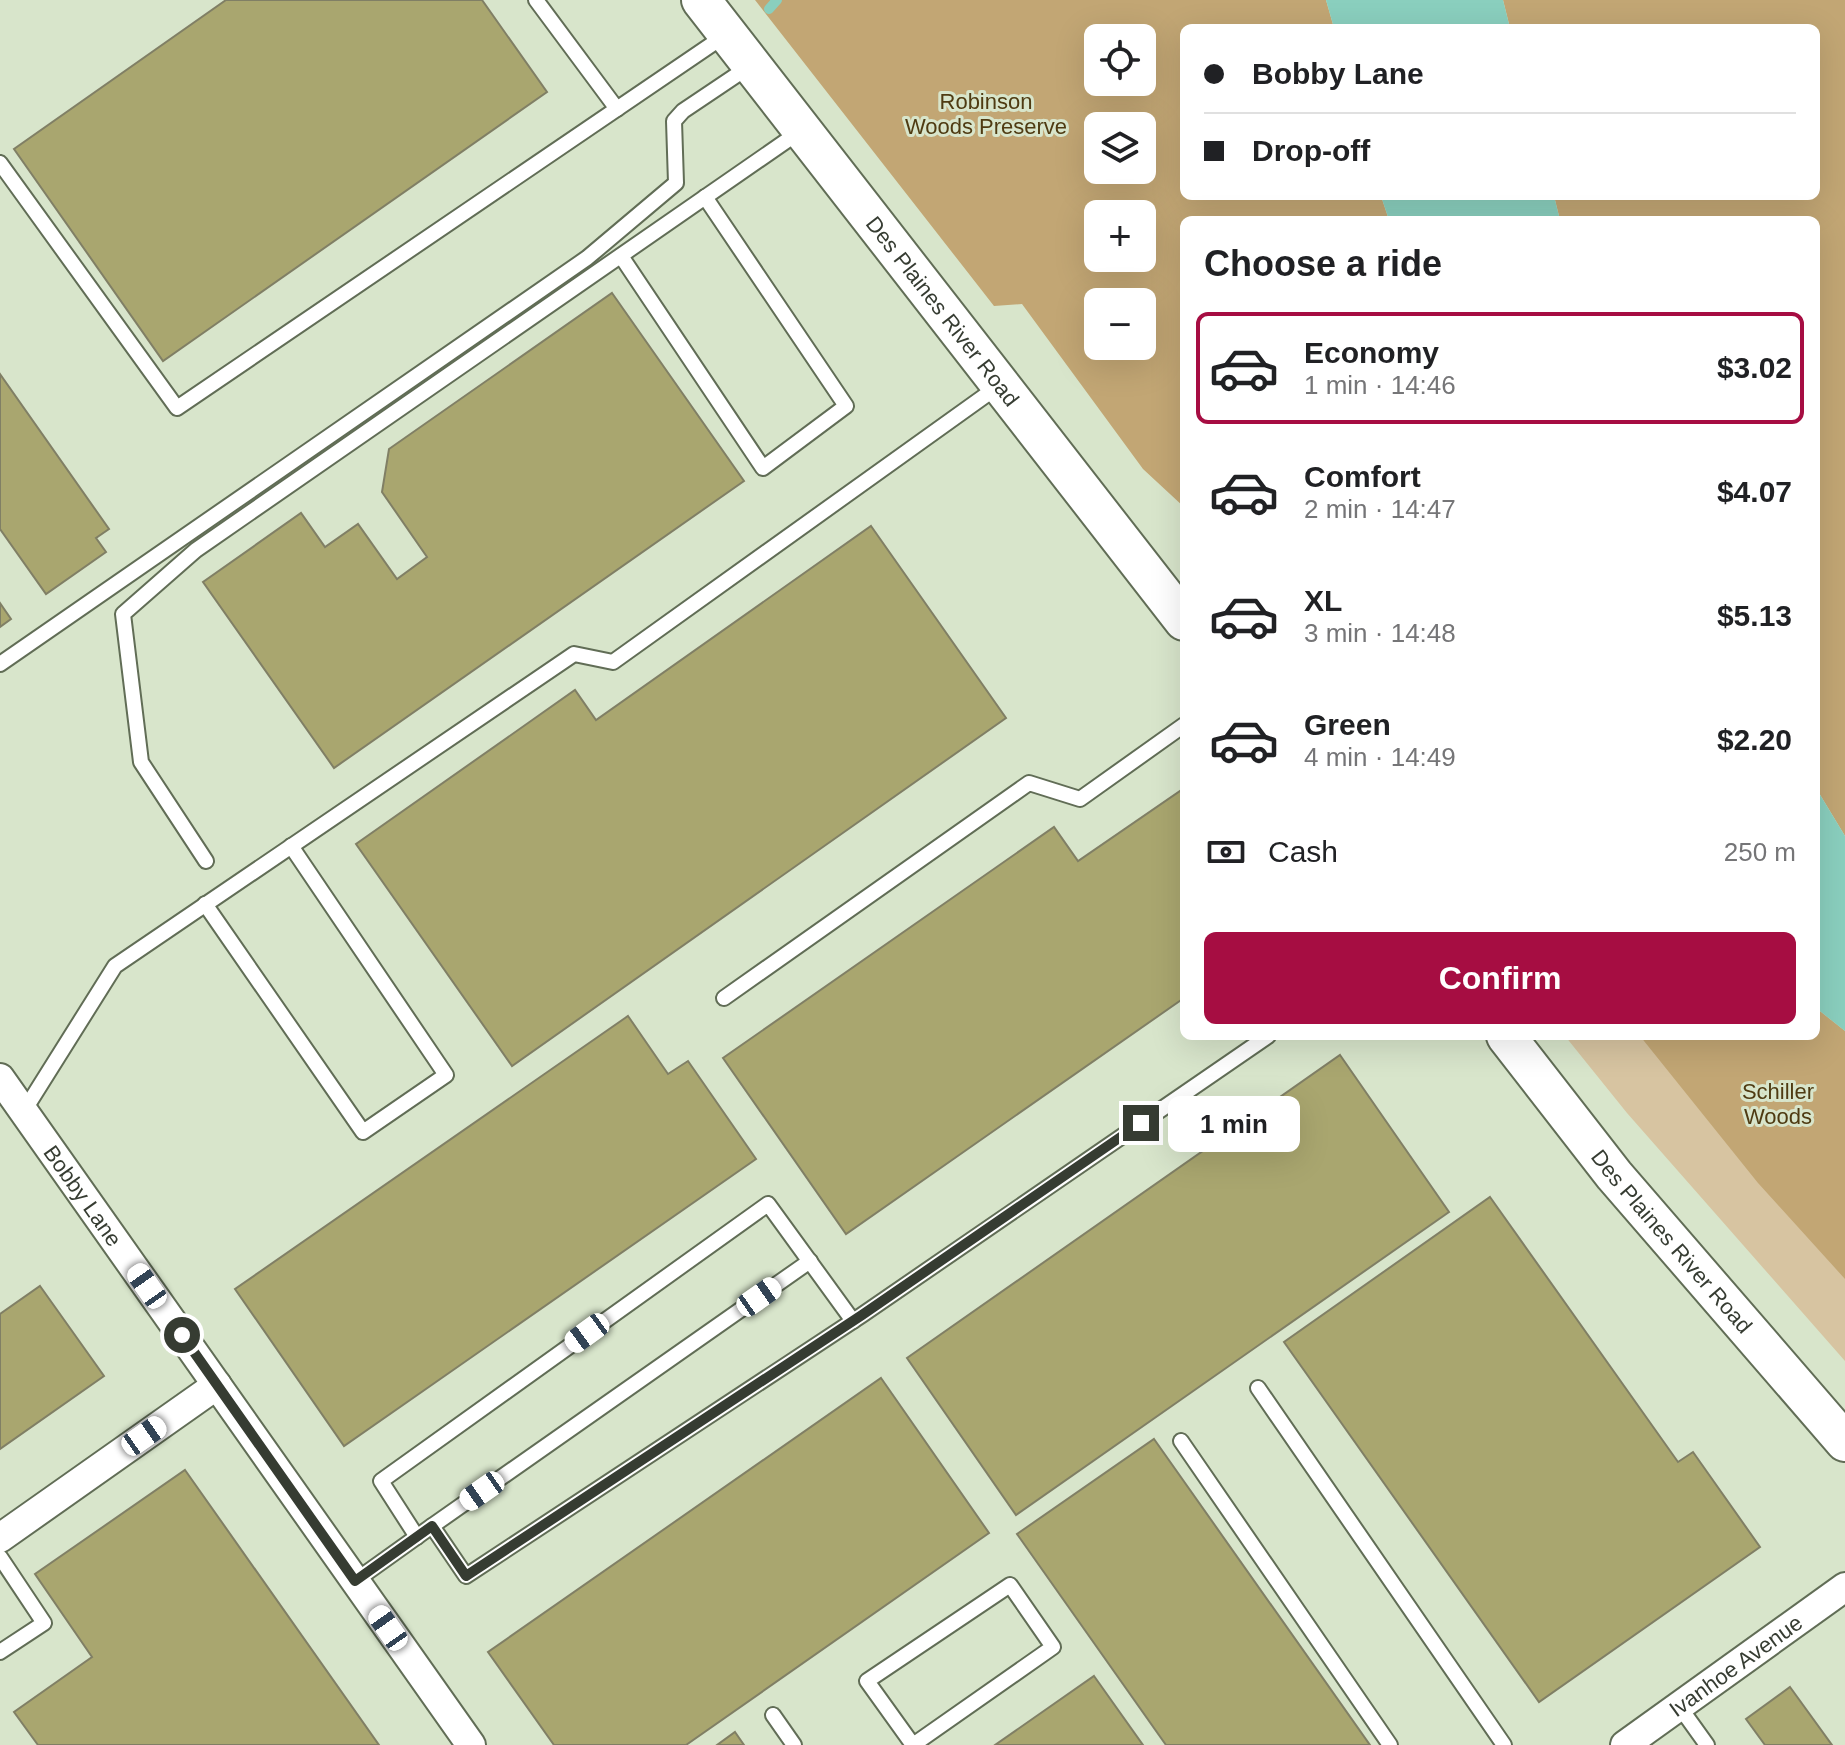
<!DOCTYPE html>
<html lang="en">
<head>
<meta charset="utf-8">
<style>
  :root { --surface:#fff; --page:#f6f6f6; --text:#202124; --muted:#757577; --line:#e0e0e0; --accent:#a60d42 }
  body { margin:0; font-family:Helvetica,sans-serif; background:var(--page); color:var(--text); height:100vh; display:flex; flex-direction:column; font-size:30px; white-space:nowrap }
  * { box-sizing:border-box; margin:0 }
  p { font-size:26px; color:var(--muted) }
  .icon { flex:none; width:44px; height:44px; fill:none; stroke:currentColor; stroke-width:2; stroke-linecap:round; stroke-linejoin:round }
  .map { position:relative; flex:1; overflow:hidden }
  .side { position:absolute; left:1180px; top:216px; width:640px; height:824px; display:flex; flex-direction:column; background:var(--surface); border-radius:12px; box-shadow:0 8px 32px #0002 }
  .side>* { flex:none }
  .top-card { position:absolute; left:1180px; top:24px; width:640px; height:176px; border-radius:12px; box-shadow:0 8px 32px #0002; display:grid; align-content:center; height:176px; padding:0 24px; background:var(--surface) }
  .tools { position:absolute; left:1084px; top:24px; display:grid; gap:16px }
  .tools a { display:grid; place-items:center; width:72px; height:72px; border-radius:12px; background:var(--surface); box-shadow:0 8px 32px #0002; font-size:40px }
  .end { position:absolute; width:36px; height:36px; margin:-18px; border:10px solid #363c32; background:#fff; box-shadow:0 0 0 4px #fff }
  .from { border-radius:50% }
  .bubble { position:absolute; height:56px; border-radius:12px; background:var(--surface); box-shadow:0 8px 32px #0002; font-size:26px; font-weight:800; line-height:56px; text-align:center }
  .car { position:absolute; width:24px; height:48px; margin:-24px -12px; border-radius:10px; box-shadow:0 0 6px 2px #0007; background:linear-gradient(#fff 24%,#345 0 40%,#fff 0 76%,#345 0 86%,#fff 0) }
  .top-card b { display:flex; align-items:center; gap:28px; height:76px; font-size:30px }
  .top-card b+b { border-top:2px solid var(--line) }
  .top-card i { width:20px; height:20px; background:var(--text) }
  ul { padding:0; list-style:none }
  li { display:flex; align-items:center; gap:24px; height:112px; margin:0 16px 12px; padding:0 8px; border:4px solid transparent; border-radius:12px }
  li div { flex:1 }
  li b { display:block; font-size:30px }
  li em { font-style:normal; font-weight:800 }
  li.current { border-color:var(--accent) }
  li>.icon { width:72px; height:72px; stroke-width:1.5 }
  h2 { padding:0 24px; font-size:36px; line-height:96px }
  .pay { display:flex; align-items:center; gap:20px; height:88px; padding:0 24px; font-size:30px }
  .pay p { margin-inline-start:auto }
  .action { display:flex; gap:16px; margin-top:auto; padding:16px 24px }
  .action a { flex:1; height:92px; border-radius:12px; background:var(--accent); color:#fff; font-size:32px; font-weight:800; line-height:92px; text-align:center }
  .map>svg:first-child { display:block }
  .green { fill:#d7c4a1 }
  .forest { fill:#c2a674; fill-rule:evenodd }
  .water { fill:#8acfbe }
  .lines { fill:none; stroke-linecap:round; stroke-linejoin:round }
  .stream { stroke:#8acfbe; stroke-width:10 }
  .building { fill:#a9a66f; stroke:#807f65; stroke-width:2 }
  .service-casing { stroke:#616d56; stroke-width:18 }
  .minor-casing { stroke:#616d56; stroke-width:32 }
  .secondary-casing { stroke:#616d56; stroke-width:42 }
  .service { stroke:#fff; stroke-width:14 }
  .minor { stroke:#fff; stroke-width:28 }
  .secondary { stroke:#fff; stroke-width:38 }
  .route { stroke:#363c32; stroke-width:10 }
  .labels { text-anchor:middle; stroke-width:6; stroke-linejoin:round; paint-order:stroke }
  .park-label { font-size:22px; fill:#4f3b12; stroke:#d8e5cb }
  .street-label { font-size:22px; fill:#363c32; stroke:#d8e5cb }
</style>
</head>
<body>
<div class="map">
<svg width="1845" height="1745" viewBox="0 0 1845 1745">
  <rect width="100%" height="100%" fill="#d8e5cb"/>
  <polygon class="green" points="1816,1008 1845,1031 1845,1361 1627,1113 1565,1036 1816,1036"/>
  <g class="forest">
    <path d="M755 0H1326L1334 28H1184V196H1381L1389 220H1184V507L1143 469 1022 304 994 306ZM1098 38H1142V82H1098ZM1098 126H1142V170H1098ZM1098 214H1142V258H1098ZM1098 302H1142V346H1098Z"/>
    <polygon points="1503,0 1845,0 1845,836 1816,788 1816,220 1560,220 1554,196 1816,196 1816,28 1510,28"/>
    <polygon points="1816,1008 1845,1031 1845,1279 1758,1183 1640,1036 1816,1036"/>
  </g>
  <g class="water">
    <polygon points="1326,0 1503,0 1510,28 1334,28"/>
    <polygon points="1381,196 1554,196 1560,220 1389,220"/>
    <polygon points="1816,788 1845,836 1845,1031 1816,1008"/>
  </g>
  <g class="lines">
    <polyline class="stream" points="769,9 777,0"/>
  </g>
  <g class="building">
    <polygon points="226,0 482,0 547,92 163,361 14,149"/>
    <polygon points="612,293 744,481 334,768 203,582 301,513 325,547 358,524 397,579 427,557 382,492 389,449"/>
    <polygon points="0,374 109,529 96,538 106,552 46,594 0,529"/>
    <polygon points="871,526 1006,718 512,1066 356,844 575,690 596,720"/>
    <polygon points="0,603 11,619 0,627"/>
    <polygon points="1183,789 1184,998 846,1234 723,1058 1054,827 1078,861"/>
    <polygon points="628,1016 668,1074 688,1061 756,1159 344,1446 235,1289"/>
    <polygon points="1340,1055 1449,1212 1016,1515 907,1358"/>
    <polygon points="1490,1197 1678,1462 1693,1452 1760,1547 1539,1702 1284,1342"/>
    <polygon points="40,1286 104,1376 0,1449 0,1314"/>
    <polygon points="881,1378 989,1533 686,1745 554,1745 488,1652"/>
    <polygon points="1154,1439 1370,1745 1166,1745 1017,1534"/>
    <polygon points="185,1470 379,1745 38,1745 14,1712 92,1657 35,1574"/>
    <polygon points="1094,1676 1143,1745 995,1745"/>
    <polygon points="1790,1687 1832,1745 1765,1745 1746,1719"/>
    <polygon points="735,1732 744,1745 717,1745"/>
  </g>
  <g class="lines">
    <g class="service-casing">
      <g id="service">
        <polyline points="536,0 617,109"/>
        <polyline points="0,163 177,408 727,34"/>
        <polyline points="621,256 763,468 846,406 705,197"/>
        <polyline points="0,664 587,258 676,183 674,121 683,111 750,66"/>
        <polyline points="206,861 141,762 123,614 196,550 802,130"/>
        <polyline points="205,904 363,1132 446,1075 291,846"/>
        <polyline points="724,998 1029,783 1080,799 1184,725"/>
        <polyline points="24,1111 115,966 574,654 613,662 1000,385"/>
        <polyline points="1258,1388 1504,1745"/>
        <polyline points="1181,1441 1390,1745"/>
        <polyline points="432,1526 810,1261"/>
        <polyline points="417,1537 381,1481 768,1204 853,1321"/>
        <polyline points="0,1557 44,1623 0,1652"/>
        <polyline points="355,1581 432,1526 466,1576 862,1315 1268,1036"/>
        <polyline points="1679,1706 1707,1745"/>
        <polyline points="773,1715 794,1745"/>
        <polyline points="913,1745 867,1681 1010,1585 1053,1647 913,1745"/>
      </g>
    </g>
    <g class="minor-casing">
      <g id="minor">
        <path id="s1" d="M0 1078 471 1745"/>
        <polyline points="0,1538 217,1385"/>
        <path id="s2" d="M1625 1745 1845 1587"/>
      </g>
    </g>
    <g class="secondary-casing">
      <g id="secondary">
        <path id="s3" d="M701 0 1184 621"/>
        <path id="s4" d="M1506 1036 1614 1175 1845 1442"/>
      </g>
    </g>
    <use href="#service" class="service"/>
    <use href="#minor" class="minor"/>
    <use href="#secondary" class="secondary"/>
  </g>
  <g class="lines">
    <polyline class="route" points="182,1335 355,1581 432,1526 466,1576 862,1315 1141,1123"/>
  </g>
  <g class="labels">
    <g class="park-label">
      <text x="986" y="109">Robinson<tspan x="986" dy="25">Woods Preserve</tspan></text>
      <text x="1778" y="1099">Schiller<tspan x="1778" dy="25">Woods</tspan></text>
    </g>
    <g class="street-label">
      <text dy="8" stroke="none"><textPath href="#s3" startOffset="394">Des Plaines River Road</textPath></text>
      <text dy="8" stroke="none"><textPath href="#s1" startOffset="144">Bobby Lane</textPath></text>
      <text dy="8" stroke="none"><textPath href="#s4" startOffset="264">Des Plaines River Road</textPath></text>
      <text dy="8" stroke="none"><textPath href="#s2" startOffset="136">Ivanhoe Avenue</textPath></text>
    </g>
  </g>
</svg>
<div class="tools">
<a><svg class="icon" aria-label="locate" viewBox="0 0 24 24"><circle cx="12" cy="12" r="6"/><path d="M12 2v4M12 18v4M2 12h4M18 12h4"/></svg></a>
<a><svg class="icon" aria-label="layers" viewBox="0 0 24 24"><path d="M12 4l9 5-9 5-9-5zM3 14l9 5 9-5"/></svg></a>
<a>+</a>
<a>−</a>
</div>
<i class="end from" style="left:182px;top:1335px"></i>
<i class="end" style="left:1141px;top:1123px"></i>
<div class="bubble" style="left:1168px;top:1096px;width:132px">1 min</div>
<i class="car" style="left:147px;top:1286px;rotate:325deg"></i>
<i class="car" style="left:759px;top:1297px;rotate:55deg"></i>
<i class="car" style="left:587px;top:1333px;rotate:234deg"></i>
<i class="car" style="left:144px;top:1436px;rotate:55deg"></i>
<i class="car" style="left:482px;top:1491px;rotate:235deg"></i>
<i class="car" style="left:388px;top:1628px;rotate:325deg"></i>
<div class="top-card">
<b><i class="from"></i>Bobby Lane</b>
<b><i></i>Drop-off</b>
</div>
<section class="side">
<h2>Choose a ride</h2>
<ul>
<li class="current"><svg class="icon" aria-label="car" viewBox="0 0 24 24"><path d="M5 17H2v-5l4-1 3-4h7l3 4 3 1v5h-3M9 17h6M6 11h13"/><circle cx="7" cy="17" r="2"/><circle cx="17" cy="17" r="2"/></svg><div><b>Economy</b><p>1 min · 14:46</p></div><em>$3.02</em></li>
<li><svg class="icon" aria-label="car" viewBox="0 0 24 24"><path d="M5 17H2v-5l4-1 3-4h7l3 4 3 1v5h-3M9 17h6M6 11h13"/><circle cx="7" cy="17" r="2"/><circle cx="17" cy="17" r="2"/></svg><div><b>Comfort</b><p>2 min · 14:47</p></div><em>$4.07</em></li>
<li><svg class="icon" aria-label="car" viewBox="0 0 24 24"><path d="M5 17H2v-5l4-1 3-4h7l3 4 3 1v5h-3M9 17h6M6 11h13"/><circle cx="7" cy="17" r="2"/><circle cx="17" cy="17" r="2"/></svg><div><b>XL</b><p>3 min · 14:48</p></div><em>$5.13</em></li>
<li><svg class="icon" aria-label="car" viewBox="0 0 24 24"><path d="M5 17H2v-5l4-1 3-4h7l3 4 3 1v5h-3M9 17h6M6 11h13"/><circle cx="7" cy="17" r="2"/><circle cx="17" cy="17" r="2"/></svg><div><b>Green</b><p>4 min · 14:49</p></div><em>$2.20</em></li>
</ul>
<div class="pay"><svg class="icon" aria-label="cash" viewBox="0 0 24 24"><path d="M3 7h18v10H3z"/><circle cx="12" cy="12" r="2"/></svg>Cash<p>250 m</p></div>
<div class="action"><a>Confirm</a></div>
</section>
</div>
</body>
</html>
